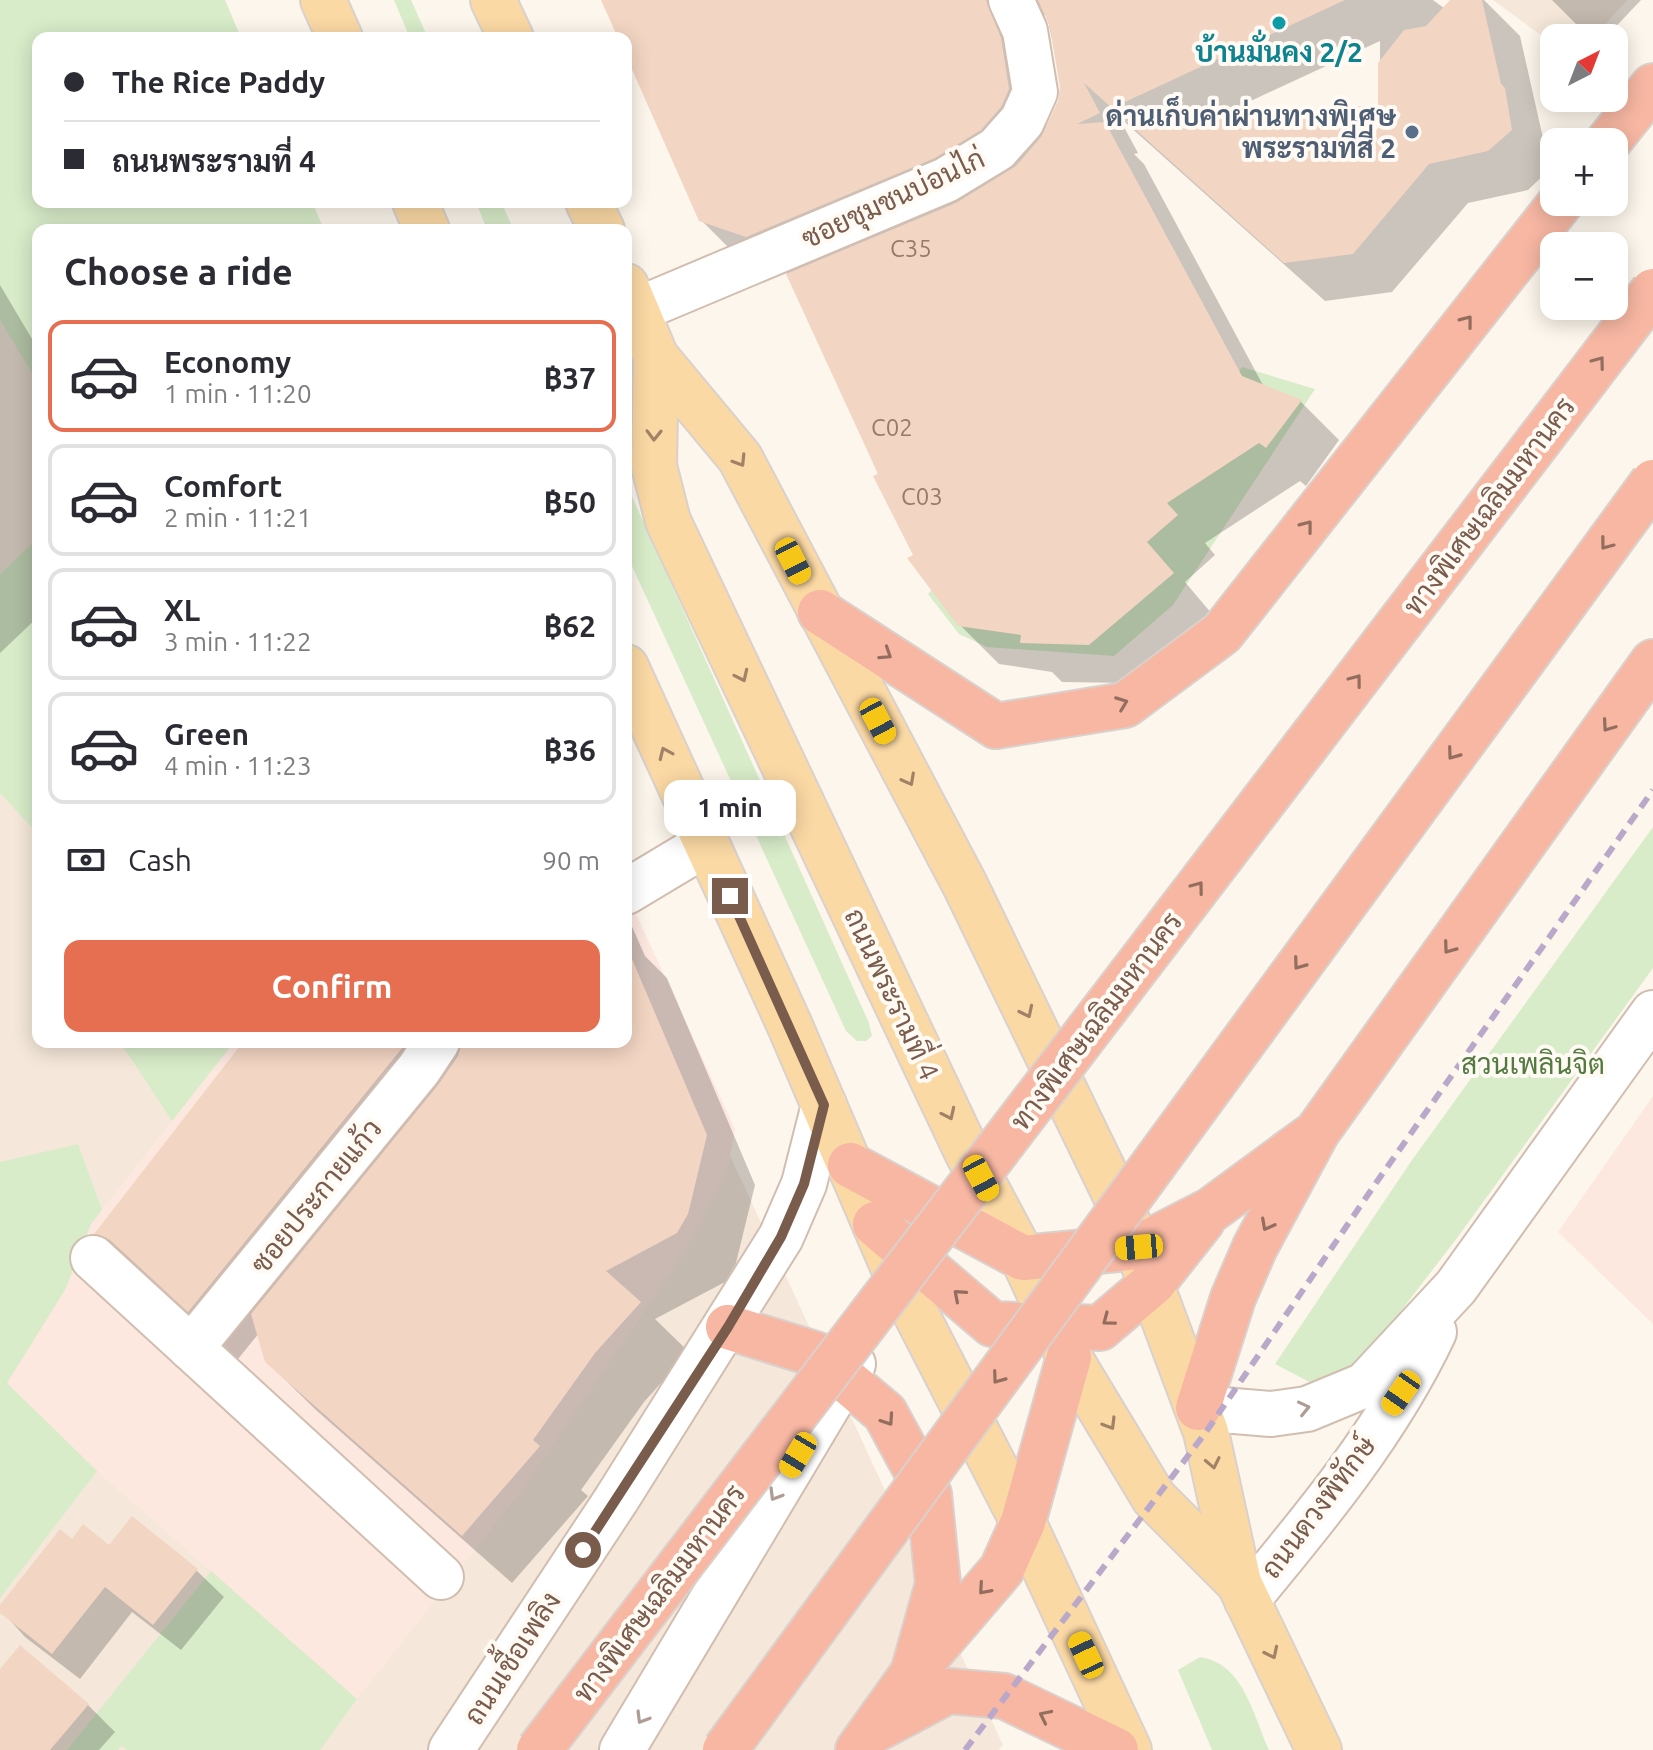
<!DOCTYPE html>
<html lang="en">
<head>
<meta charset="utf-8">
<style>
  :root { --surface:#fff; --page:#f2f2f3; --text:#2b2b33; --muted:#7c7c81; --line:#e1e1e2; --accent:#e76f51 }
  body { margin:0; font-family:Ubuntu,Sarabun,sans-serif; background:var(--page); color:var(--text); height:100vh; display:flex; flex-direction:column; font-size:30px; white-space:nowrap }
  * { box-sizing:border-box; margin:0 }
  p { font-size:26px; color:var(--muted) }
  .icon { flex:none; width:44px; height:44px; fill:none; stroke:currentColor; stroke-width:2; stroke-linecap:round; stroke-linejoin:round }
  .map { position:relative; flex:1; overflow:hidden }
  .side { position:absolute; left:32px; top:224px; width:600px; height:824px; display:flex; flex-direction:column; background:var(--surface); border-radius:16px; box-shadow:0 4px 20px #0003 }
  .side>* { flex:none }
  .hud { position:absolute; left:32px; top:32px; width:600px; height:176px; border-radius:16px; box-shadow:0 4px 20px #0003; display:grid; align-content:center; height:176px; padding:0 32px; background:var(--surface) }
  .needle { width:52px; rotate:42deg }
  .buttons { position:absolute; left:1540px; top:24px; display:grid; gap:16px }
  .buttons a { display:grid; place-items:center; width:88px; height:88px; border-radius:16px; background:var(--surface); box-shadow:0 4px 20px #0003; font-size:40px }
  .end { position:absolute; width:36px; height:36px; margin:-18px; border:10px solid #7a5c4d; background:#fff; box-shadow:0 0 0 4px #fff }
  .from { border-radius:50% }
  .bubble { position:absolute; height:56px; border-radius:16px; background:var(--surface); box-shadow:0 4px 20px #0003; font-size:26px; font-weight:700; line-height:56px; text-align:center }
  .car { position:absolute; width:24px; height:48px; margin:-24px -12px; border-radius:10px; box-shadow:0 0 6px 2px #0007; background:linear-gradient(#f5c518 24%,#345 0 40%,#f5c518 0 76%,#345 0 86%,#f5c518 0) }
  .hud b { display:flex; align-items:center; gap:28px; height:76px; font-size:30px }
  .hud b+b { border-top:2px solid var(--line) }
  .hud i { width:20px; height:20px; background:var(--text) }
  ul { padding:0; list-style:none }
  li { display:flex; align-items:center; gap:24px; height:112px; margin:0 16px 12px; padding:0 16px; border:4px solid var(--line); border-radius:16px }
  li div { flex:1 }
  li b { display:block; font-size:30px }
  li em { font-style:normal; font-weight:700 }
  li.selected { border-color:var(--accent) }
  li>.icon { width:72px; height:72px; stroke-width:1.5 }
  h2 { padding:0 32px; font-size:36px; line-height:96px }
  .pay { display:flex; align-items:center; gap:20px; height:88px; padding:0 32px; font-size:30px }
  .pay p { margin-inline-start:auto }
  .primary-button { display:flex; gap:16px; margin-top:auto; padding:16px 32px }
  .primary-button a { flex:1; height:92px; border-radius:16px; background:var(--accent); color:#fff; font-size:32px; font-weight:700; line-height:92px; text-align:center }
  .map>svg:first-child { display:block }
  .residential { fill:#f5e8da }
  .commercial { fill:#fde8e0 }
  .green { fill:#d8ecc9 }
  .shadow { fill:#0003; fill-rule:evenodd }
  .building { fill:#f3d5c3 }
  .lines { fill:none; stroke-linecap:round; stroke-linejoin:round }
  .minor-casing { stroke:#d1beb0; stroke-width:48 }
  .tertiary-casing { stroke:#d1beb0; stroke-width:48 }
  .primary-casing { stroke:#dad1cd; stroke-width:48 }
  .motorway-casing { stroke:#dad1cd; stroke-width:48 }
  .minor { stroke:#fff; stroke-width:44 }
  .tertiary { stroke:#fff; stroke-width:44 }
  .primary { stroke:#fbd9a5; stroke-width:44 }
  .motorway { stroke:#f7b7a3; stroke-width:44 }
  .rail { stroke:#b9a8c9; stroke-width:6; stroke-dasharray:12 8; stroke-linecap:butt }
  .motorway-bridge-casing { stroke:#dad1cd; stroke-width:48; stroke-linecap:butt }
  .motorway-bridge { stroke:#f7b7a3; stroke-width:44 }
  .oneway { stroke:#936e5e }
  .oneway2 { stroke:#a18267 }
  .oneway3 { stroke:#af9d94 }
  .route { stroke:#7a5c4d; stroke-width:10 }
  .culture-dot { fill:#0f9aa8; stroke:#fffaf3; stroke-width:3 }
  .service-dot { fill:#5c6f8a; stroke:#fffaf3; stroke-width:3 }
  .labels { text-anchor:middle; stroke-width:8; stroke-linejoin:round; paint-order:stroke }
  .number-label { font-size:24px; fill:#987a6a }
  .culture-label { font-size:28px; font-weight:bold; fill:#0d838f; stroke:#fffaf3 }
  .service-label { font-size:28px; font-weight:bold; fill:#4e5e75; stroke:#fffaf3; text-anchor:end }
  .street-label { font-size:28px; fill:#7a5c4d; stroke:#fffaf3 }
  .park-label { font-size:28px; fill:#537a41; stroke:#fffaf3 }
</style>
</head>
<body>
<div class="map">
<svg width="1653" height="1750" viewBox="0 0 1653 1750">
  <rect width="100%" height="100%" fill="#fdf6ec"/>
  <g class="residential">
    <polygon points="0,0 225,0 241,38 38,38 38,202 312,202 324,230 38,230 38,1042 626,1042 626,931 1003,1745 999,1750 0,1750"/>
    <polygon points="1493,0 1627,0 1593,38 1554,38 1554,45"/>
  </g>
  <g class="commercial">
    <polygon points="626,892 735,1129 727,1172 681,1258 521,1491 357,1699 97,1471 6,1383 65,1290 91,1224 234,1042 626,1042"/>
    <polygon points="1653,1096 1653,1324 1558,1232"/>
  </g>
  <g class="green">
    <polygon points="0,0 225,0 241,38 38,38 38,202 312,202 324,230 38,230 38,383 0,320"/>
    <polygon points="394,0 411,0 428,38 410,38"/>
    <polygon points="476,202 501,202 514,230 487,230"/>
    <polygon points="1242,367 1315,389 1173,605 1114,656 987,647 959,634 928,594 957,561 1182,455"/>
    <polygon points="626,483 869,1023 872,1036 866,1041 857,1041 846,1031 626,553"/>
    <polygon points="38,538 38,834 0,793 0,574"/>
    <polygon points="1653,827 1653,968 1457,1238 1361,1363 1317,1386 1275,1364 1412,1160"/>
    <polygon points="120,1042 234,1042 172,1121"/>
    <polygon points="78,1144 102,1210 91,1224 65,1290 7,1383 97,1471 0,1598 0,1162"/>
    <polygon points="211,1571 357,1699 320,1750 127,1750 121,1746 118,1750 67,1750"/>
    <path d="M1200 1657C1243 1663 1253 1714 1269 1750H1212L1178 1670Z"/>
  </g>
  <g class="shadow">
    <path d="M603 0H1433L1460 20 1479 0H1484L1520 36 1550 169 1528 190 1468 203 1392 292 1325 301 1118 116 1138 153 1134 154 1144 164 1264 387 1300 401 1339 440 1306 486 1300 481 1205 543 1215 555 1185 582 1212 614 1129 683 1062 682 1052 672 999 664 959 624 915 556 789 274 741 260 701 220 626 51V38H620ZM1047 15 1062 88 1060 103 1047 128 1039 79 1040 16ZM1380 41V107L1216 117Z"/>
    <polygon points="1552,0 1641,0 1605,38 1590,38"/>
    <polygon points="0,285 38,349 38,617 0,653"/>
    <polygon points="626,913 645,956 667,978 755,1185 736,1263 725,1282 655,1319 689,1352 644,1402 581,1490 588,1496 512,1583 316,1410 266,1361 259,1333 238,1359 161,1288 145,1282 96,1234 246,1042 626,1042"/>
    <polygon points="132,1519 197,1571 224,1597 181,1650 132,1612 80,1679 25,1637 0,1609 73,1542 109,1548"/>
    <polygon points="0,1672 88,1705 115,1732 99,1750 0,1750"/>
  </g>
  <g class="building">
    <polygon points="601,0 986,0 1001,38 1009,89 1001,107 981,130 935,158 746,237 699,221 626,56 626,38 618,38"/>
    <polygon points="1038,0 1345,0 1112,108 1084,83 1100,113 1077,124 1105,122 1242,376 1302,400 1266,448 1259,443 1167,503 1178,515 1147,542 1174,573 1089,645 1020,643 1021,635 958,626 907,558 913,555 873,476 878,474 786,274 956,203 1016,166 1041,137 1058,101 1060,88 1050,27"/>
    <polygon points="1450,0 1482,0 1501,84 1505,88 1512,130 1488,151 1429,164 1353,254 1284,263 1126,121 1378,105 1378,63 1404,30 1426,26"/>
    <polygon points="626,945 707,1135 688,1214 677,1233 606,1271 641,1302 595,1353 533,1440 540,1446 462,1536 265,1362 251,1314 438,1085 458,1056 462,1042 626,1042"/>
    <polygon points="243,1042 407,1042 188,1312 110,1240 94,1234"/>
    <polygon points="132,1516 198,1569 153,1625 105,1587 52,1654 0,1613 0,1605 60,1529 72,1539 83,1524 109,1545"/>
    <polygon points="20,1645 89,1704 50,1750 0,1750 0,1669"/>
  </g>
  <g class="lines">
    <g class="minor-casing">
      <g id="minor">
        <polyline points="637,310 946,180 997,149 1022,121 1035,92 1025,31 1011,0"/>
        <polyline points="626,892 706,844"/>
        <polyline points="93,1258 441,1577"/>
        <polyline points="191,1348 419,1069 437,1042"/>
      </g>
    </g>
    <g class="tertiary-casing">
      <g id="tertiary">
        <polyline points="1198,1408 1271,1414 1307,1409 1365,1385 1456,1287 1653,1013"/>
        <path d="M1247 1600C1316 1517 1388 1430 1434 1332"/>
        <polyline points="451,1750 616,1500 781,1237 804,1184 824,1105"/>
        <polyline points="622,1750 853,1364"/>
      </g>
    </g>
    <g class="primary-casing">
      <g id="primary">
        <polyline points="323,0 340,38"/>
        <polyline points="493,0 511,38"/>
        <polyline points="415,202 427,230"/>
        <polyline points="588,202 602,230"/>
        <polyline points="626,286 656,357 740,458 965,885 1125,1215 1206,1432 1239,1583 1319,1750"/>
        <polyline points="656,357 654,466 668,521 967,1152 1023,1258 1069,1357 1154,1498 1239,1583"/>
        <polyline points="626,667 790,1026 900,1283 1023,1522 1129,1750"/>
      </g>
    </g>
    <g class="motorway-casing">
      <g id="motorway">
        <polyline points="1608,142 1653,86"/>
        <polyline points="820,612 996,726 1125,705 1222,633 1561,202"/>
        <polyline points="850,1165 1023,1258 1139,1247 1211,1210 1309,1138"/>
        <polyline points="875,1224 992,1324 1100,1328 1153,1283 1202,1221"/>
        <polyline points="728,1327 815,1354 885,1413 929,1494 938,1584 913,1673"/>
        <polyline points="1198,1408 1233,1298 1255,1247 1317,1132 1653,662"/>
        <polyline points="880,1727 948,1691 1004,1696 1116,1750"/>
        <polyline points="858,1750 913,1673 1002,1569 1023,1522 1069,1357"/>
      </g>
    </g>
    <use href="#minor" class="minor"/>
    <use href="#tertiary" class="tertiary"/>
    <use href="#primary" class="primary"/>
    <use href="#motorway" class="motorway"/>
    <polyline class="rail" points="965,1750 1206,1432 1376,1183 1653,790"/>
    <g class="motorway-bridge-casing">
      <g id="motorway-bridge">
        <polyline points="539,1750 1653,291"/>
        <polyline points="725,1750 1653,482"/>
      </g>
    </g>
    <use href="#motorway-bridge" class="motorway-bridge"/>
  </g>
  <defs><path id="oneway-chevron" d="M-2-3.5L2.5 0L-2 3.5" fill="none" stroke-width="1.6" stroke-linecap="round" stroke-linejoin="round" transform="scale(2)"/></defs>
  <g class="oneway">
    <use href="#oneway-chevron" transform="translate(1467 321) rotate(-52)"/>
    <use href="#oneway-chevron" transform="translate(1599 362) rotate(-53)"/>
    <use href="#oneway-chevron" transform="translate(1307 526) rotate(-52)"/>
    <use href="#oneway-chevron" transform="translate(1606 544) rotate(127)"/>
    <use href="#oneway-chevron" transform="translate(886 654) rotate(33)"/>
    <use href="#oneway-chevron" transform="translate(1356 680) rotate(-53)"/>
    <use href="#oneway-chevron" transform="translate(1122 703) rotate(-21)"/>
    <use href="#oneway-chevron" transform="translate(1608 726) rotate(125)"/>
    <use href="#oneway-chevron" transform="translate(1453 754) rotate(126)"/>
    <use href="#oneway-chevron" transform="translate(1198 887) rotate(-53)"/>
    <use href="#oneway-chevron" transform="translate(1449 948) rotate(126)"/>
    <use href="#oneway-chevron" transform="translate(1299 964) rotate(126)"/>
    <use href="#oneway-chevron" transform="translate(1267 1225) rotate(118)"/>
    <use href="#oneway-chevron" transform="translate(959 1295) rotate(-139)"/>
    <use href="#oneway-chevron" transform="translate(1108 1320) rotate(143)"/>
    <use href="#oneway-chevron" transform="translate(998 1378) rotate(126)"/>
    <use href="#oneway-chevron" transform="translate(888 1420) rotate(56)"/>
    <use href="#oneway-chevron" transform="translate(984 1589) rotate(131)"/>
    <use href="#oneway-chevron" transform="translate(1045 1716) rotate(-154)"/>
  </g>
  <g class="oneway2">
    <use href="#oneway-chevron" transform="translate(654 435) rotate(91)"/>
    <use href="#oneway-chevron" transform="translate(740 461) rotate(58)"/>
    <use href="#oneway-chevron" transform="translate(742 676) rotate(65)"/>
    <use href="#oneway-chevron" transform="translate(665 753) rotate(-114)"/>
    <use href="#oneway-chevron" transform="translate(909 780) rotate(62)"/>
    <use href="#oneway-chevron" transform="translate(1027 1012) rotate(64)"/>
    <use href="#oneway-chevron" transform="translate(949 1114) rotate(65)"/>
    <use href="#oneway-chevron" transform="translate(1110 1424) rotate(59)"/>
    <use href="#oneway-chevron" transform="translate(1213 1463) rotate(78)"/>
    <use href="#oneway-chevron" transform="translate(1272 1653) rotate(64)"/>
  </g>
  <g class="oneway3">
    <use href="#oneway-chevron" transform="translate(1304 1408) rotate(-13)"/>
    <use href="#oneway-chevron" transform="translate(775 1495) rotate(121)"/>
    <use href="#oneway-chevron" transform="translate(642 1718) rotate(121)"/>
  </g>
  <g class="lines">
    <polyline class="route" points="583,1550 728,1327 781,1237 804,1184 824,1105 730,896"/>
  </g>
  <circle class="culture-dot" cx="1279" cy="23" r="8"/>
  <circle class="service-dot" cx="1412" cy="132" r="8"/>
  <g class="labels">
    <g class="number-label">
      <text x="911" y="257">C35</text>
      <text x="892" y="436">C02</text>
      <text x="922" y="505">C03</text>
    </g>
    <g class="culture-label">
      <text x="1279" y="62">บ้านมั่นคง 2/2</text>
    </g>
    <g class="service-label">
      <text x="1396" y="126">ด่านเก็บค่าผ่านทางพิเศษ<tspan x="1396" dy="32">พระรามที่สี่ 2</tspan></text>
    </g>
    <g class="street-label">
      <text transform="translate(893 198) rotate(-25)" y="10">ซอยชุมชนบ่อนไก่</text>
      <text transform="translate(1489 506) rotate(-53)" y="10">ทางพิเศษเฉลิมมหานคร</text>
      <text transform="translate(892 994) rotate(65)" y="10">ถนนพระรามที่ 4</text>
      <text transform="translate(1096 1021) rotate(-53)" y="10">ทางพิเศษเฉลิมมหานคร</text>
      <text transform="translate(316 1196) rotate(-51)" y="10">ซอยประกายแก้ว</text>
      <text transform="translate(1318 1507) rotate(-53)" y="10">ถนนดวงพิทักษ์</text>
      <text transform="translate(659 1593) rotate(-53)" y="10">ทางพิเศษเฉลิมมหานคร</text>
      <text transform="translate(512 1658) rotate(-57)" y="10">ถนนเชื้อเพลิง</text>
    </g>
    <g class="park-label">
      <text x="1533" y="1074">สวนเพลินจิต</text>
    </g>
  </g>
</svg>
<div class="buttons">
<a><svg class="needle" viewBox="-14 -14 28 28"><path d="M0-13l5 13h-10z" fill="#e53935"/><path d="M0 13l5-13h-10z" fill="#7c7c81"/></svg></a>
<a>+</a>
<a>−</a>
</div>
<i class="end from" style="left:583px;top:1550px"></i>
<i class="end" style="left:730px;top:896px"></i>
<div class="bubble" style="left:664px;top:780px;width:132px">1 min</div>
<i class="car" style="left:793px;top:561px;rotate:153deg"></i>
<i class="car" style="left:878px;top:721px;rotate:152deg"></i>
<i class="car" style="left:981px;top:1178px;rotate:152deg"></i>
<i class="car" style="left:1139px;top:1247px;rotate:265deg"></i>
<i class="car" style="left:1401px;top:1393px;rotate:215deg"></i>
<i class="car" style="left:798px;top:1455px;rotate:211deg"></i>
<i class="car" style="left:1086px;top:1655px;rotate:335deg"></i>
<div class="hud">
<b><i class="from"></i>The Rice Paddy</b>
<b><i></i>ถนนพระรามที่ 4</b>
</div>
<section class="side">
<h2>Choose a ride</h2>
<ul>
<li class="selected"><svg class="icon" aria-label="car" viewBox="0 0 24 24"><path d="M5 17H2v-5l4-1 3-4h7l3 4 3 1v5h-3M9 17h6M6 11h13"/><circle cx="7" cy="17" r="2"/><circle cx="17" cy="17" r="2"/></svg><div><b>Economy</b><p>1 min · 11:20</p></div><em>฿37</em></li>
<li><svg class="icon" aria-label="car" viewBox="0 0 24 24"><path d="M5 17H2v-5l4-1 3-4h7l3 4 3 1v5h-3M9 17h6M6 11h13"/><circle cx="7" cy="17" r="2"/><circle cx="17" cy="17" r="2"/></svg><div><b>Comfort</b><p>2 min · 11:21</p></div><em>฿50</em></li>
<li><svg class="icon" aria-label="car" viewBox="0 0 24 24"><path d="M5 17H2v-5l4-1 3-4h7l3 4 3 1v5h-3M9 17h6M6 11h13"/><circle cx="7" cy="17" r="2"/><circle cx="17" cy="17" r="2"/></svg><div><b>XL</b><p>3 min · 11:22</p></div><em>฿62</em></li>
<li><svg class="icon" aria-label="car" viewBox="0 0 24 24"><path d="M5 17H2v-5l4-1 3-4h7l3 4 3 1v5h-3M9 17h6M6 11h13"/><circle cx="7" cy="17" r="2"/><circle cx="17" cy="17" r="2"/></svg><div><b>Green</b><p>4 min · 11:23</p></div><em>฿36</em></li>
</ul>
<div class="pay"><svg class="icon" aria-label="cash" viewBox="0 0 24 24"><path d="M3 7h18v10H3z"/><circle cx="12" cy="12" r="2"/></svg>Cash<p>90 m</p></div>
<div class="primary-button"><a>Confirm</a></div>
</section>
</div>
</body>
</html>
